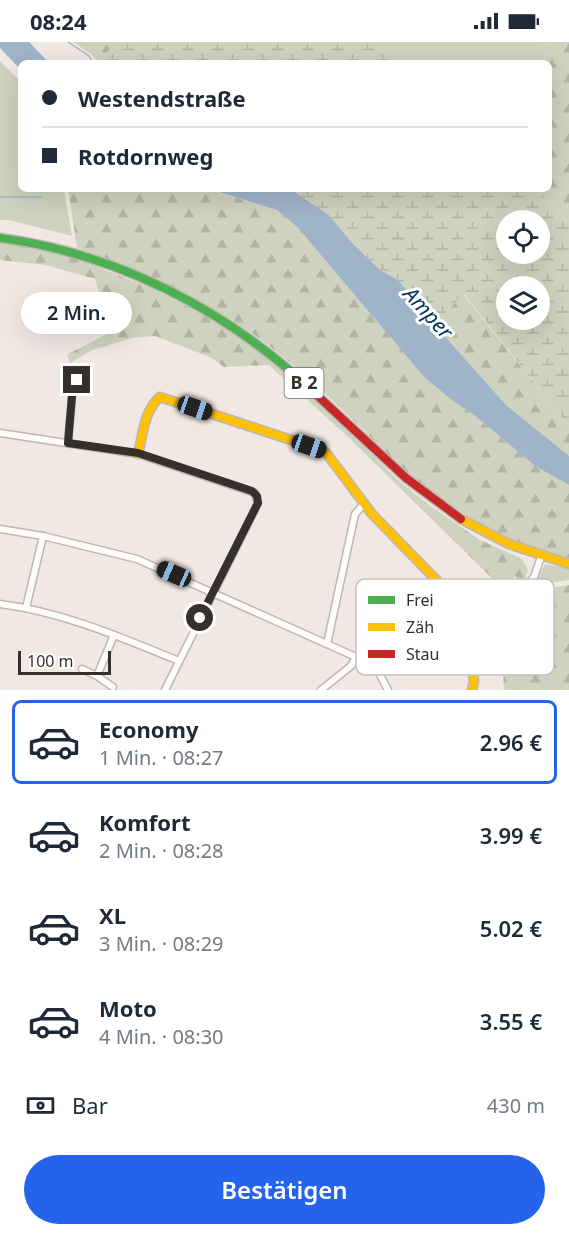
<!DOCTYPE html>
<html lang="de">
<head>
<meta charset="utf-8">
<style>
  :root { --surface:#fff; --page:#f2f2f3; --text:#1f2937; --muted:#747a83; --line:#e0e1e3; --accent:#2563eb }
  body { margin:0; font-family:"Noto Sans",sans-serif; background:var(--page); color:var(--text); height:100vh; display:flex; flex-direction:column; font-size:22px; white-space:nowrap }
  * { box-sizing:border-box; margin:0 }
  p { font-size:20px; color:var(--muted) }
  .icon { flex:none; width:33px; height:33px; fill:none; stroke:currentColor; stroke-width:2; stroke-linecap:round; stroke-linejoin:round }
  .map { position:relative; height:648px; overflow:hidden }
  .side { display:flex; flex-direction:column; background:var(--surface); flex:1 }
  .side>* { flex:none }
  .guide { position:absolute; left:18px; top:18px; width:534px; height:132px; border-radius:9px; box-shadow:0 6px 24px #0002; display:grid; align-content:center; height:132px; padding:0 24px; background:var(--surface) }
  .tools { position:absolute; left:496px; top:168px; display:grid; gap:12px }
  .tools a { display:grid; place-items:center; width:54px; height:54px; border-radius:50%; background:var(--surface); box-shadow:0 6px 24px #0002; font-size:30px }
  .scale { position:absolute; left:18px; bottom:15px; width:93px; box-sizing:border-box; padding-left:6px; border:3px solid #36302d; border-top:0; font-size:16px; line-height:21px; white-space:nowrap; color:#36302d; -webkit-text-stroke:4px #fff; paint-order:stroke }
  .end { position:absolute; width:27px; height:27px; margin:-14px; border:8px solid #36302d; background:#fff; box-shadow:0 0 0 3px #fff }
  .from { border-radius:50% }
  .bubble { position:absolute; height:42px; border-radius:21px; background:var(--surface); box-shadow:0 6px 24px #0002; font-size:20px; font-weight:600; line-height:42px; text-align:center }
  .car { position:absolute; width:18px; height:36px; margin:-18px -9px; border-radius:8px; box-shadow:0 0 4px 2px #0007; background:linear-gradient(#222 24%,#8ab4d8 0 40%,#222 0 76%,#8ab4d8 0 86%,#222 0) }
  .guide b { display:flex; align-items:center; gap:21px; height:57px; font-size:22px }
  .guide b+b { border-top:2px solid var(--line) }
  .guide i { width:15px; height:15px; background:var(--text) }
  ul { padding:10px 0 0; list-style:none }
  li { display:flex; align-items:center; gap:18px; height:84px; margin:0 12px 9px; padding:0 12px; border:3px solid transparent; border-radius:9px }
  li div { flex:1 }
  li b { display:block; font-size:22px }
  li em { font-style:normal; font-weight:600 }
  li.on { border-color:var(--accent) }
  li>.icon { width:54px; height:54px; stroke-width:1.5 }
  .pay { display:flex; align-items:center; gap:15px; height:66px; padding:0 24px; font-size:22px }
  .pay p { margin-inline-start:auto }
  .button { display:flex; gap:12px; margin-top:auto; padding:12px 24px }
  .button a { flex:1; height:69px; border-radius:36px; background:var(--accent); color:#fff; font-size:24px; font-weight:600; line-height:69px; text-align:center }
  .status { display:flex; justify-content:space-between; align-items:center; height:42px; padding:0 30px; background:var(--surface); direction:ltr }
  .status svg { height:16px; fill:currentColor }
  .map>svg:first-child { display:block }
  .green { fill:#ced2be }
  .forest { fill:url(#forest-firs) }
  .wetland { fill:url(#wetland-marsh); fill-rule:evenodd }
  .water { fill:#9fb3c9 }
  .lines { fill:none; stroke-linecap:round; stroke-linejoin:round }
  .stream { stroke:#9fb3c9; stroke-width:1.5 }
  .street-casing { stroke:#bdb6b3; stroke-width:9 }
  .fast-casing { stroke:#bdb6b3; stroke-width:11 }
  .slow-casing { stroke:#bdb6b3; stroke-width:11 }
  .jam-casing { stroke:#bdb6b3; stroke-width:11 }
  .street { stroke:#fdfcfb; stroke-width:6 }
  .fast { stroke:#4caf50; stroke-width:8 }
  .slow { stroke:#ffc107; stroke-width:8 }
  .jam { stroke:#c62828; stroke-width:8 }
  .route { stroke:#36302d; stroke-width:8 }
  .labels { text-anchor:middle; stroke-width:6; stroke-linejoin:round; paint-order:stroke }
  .shield { fill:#fff; stroke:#726e6c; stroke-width:1.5 }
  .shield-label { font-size:18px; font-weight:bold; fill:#36302d }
  .water-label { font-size:21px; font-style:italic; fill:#003560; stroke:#fff }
  .key { fill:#fff; stroke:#c3c1c0; stroke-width:1.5 }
  .key-label { font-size:16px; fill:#36302d }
</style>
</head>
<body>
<div class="status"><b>08:24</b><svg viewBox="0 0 49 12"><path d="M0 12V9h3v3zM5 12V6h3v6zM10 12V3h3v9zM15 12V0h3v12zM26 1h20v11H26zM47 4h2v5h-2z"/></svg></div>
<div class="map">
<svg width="569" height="648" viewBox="0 0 569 648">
  <defs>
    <pattern id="forest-firs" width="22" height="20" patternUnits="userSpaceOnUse" patternTransform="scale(1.5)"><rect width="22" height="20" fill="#ced2be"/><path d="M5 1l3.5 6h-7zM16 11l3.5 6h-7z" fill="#b2b5a4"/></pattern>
    <pattern id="wetland-marsh" width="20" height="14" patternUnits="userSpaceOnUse" patternTransform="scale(1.5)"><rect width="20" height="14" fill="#ced2be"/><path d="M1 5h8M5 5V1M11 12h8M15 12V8" fill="none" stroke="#b2b5a4"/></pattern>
  </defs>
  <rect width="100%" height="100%" fill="#f1e8e4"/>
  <g class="green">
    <polygon points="388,0 547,0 544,21 394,21"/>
    <polygon points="0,19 21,40 21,147 64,147 72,194 9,178 0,178"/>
    <polygon points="545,522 569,527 569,538 535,543"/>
  </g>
  <g class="forest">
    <polygon points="73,0 116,0 99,21 91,12"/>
    <polygon points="547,0 569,0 569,181 538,147 549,147 549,21 544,21"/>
    <path d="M68 147H207L277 168 298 186 425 336 453 359 473 372 535 424 569 443V516C508 502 463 474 413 436 362 388 308 330 250 290 197 254 137 229 77 206Z"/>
    <polygon points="0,200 73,215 153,247 218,280 269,316 320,361 398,438 429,463 480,498 522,517 528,528 525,538 521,541 515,534 511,538 515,543 504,548 347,394 269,323 224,325 210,315 155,294 132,296 92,308 69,322 68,312 107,292 105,271 95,237 46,223 0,218"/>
    <polygon points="463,252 569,385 569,414 506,363 434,282"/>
    <polygon points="569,543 569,648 504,648 499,560 531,551 536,548"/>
  </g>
  <g class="wetland">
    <polygon points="116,0 388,0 394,21 99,21"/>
    <path d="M290 147H538L569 181V385L464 252 434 282 398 238 380 228 352 201 329 173ZM507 178H540V212H507ZM507 244H540V278H507Z"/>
  </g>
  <g class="water">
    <polygon points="0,0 29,0 49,21 21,21 21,28 0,6"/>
    <polygon points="209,147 290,147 329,173 352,201 380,228 398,238 434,282 506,363 569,414 569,443 535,424 473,372 453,359 425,336 298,186 277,168"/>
  </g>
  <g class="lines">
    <g class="stream">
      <polyline points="68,0 89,14 93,21"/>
      <polyline points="0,155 41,155"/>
    </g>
    <g class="street-casing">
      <g id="street">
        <polyline points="0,391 138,412 255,451 258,461 165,648"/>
        <polyline points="68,401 73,342 77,338"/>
        <polyline points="0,487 43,494 137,517 356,615"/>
        <path d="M0 562C63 570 120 595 179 619"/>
        <polyline points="26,566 43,494"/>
        <polyline points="327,602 355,472 364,462"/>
        <polyline points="368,610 388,648"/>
        <polyline points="356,615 364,613 405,583 525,545 534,535 541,515"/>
        <polyline points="82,627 97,634"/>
        <polyline points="113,645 97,634 114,593"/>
        <polyline points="321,648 351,624 356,615"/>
      </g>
    </g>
    <g class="fast-casing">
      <path id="fast" d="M0 196C114 211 223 266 307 344"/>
    </g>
    <g class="slow-casing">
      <g id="slow">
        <path d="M138 412C143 393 144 368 160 355L322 408 327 412 372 472 453 555 463 576 474 639 472 648"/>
        <polyline points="461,477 509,502 569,522"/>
      </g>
    </g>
    <g class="jam-casing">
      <polyline id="jam" points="307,344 406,436 461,477"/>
    </g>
    <use href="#street" class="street"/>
    <use href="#fast" class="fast"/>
    <use href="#slow" class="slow"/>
    <use href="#jam" class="jam"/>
  </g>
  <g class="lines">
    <polyline class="route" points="77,338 73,342 68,401 138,411 252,449 257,454 258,461 200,576"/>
  </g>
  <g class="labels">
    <rect class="shield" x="284.5" y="326" width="39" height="30" rx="4.5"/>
    <g class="shield-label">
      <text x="304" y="347">B 2</text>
    </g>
    <g class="water-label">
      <text transform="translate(428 271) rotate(48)" y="7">Amper</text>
    </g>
  </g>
  <rect x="356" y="537" width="198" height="96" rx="9" class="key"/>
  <rect x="368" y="554" width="27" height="8" fill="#4caf50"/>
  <rect x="368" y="581" width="27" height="8" fill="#ffc107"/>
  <rect x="368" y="608" width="27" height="8" fill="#c62828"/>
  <g class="key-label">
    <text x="406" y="564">Frei</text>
    <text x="406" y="591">Zäh</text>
    <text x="406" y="618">Stau</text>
  </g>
</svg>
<div class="tools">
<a><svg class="icon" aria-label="locate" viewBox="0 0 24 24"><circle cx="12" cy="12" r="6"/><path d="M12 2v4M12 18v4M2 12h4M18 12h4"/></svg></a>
<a><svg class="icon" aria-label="layers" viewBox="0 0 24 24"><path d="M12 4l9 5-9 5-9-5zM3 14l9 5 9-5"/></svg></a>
</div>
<div class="scale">100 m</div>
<i class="end from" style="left:200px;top:576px"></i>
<i class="end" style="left:77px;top:338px"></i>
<div class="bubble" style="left:21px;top:250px;width:111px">2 Min.</div>
<i class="car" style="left:195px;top:366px;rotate:109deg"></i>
<i class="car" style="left:309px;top:404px;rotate:109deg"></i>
<i class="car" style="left:174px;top:532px;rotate:294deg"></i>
<div class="guide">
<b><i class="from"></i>Westendstraße</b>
<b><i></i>Rotdornweg</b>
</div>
</div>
<section class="side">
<ul>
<li class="on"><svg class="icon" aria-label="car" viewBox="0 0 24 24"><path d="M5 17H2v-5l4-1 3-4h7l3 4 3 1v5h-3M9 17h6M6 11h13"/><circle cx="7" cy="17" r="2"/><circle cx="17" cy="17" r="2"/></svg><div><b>Economy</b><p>1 Min. · 08:27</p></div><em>2.96 €</em></li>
<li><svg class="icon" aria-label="car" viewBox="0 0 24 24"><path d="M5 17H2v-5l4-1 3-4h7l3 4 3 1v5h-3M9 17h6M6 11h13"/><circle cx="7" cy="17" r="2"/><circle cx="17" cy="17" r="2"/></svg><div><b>Komfort</b><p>2 Min. · 08:28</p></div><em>3.99 €</em></li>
<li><svg class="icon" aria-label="car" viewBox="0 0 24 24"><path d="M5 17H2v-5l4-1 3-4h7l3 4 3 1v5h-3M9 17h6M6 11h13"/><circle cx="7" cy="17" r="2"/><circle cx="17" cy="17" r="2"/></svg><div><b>XL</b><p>3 Min. · 08:29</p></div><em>5.02 €</em></li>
<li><svg class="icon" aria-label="car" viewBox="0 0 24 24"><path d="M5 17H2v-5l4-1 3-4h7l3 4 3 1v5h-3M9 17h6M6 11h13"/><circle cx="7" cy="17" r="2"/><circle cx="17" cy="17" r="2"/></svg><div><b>Moto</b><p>4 Min. · 08:30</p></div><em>3.55 €</em></li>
</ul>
<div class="pay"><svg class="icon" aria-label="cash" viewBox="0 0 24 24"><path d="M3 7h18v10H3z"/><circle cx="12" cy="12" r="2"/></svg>Bar<p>430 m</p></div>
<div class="button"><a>Bestätigen</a></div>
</section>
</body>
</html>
